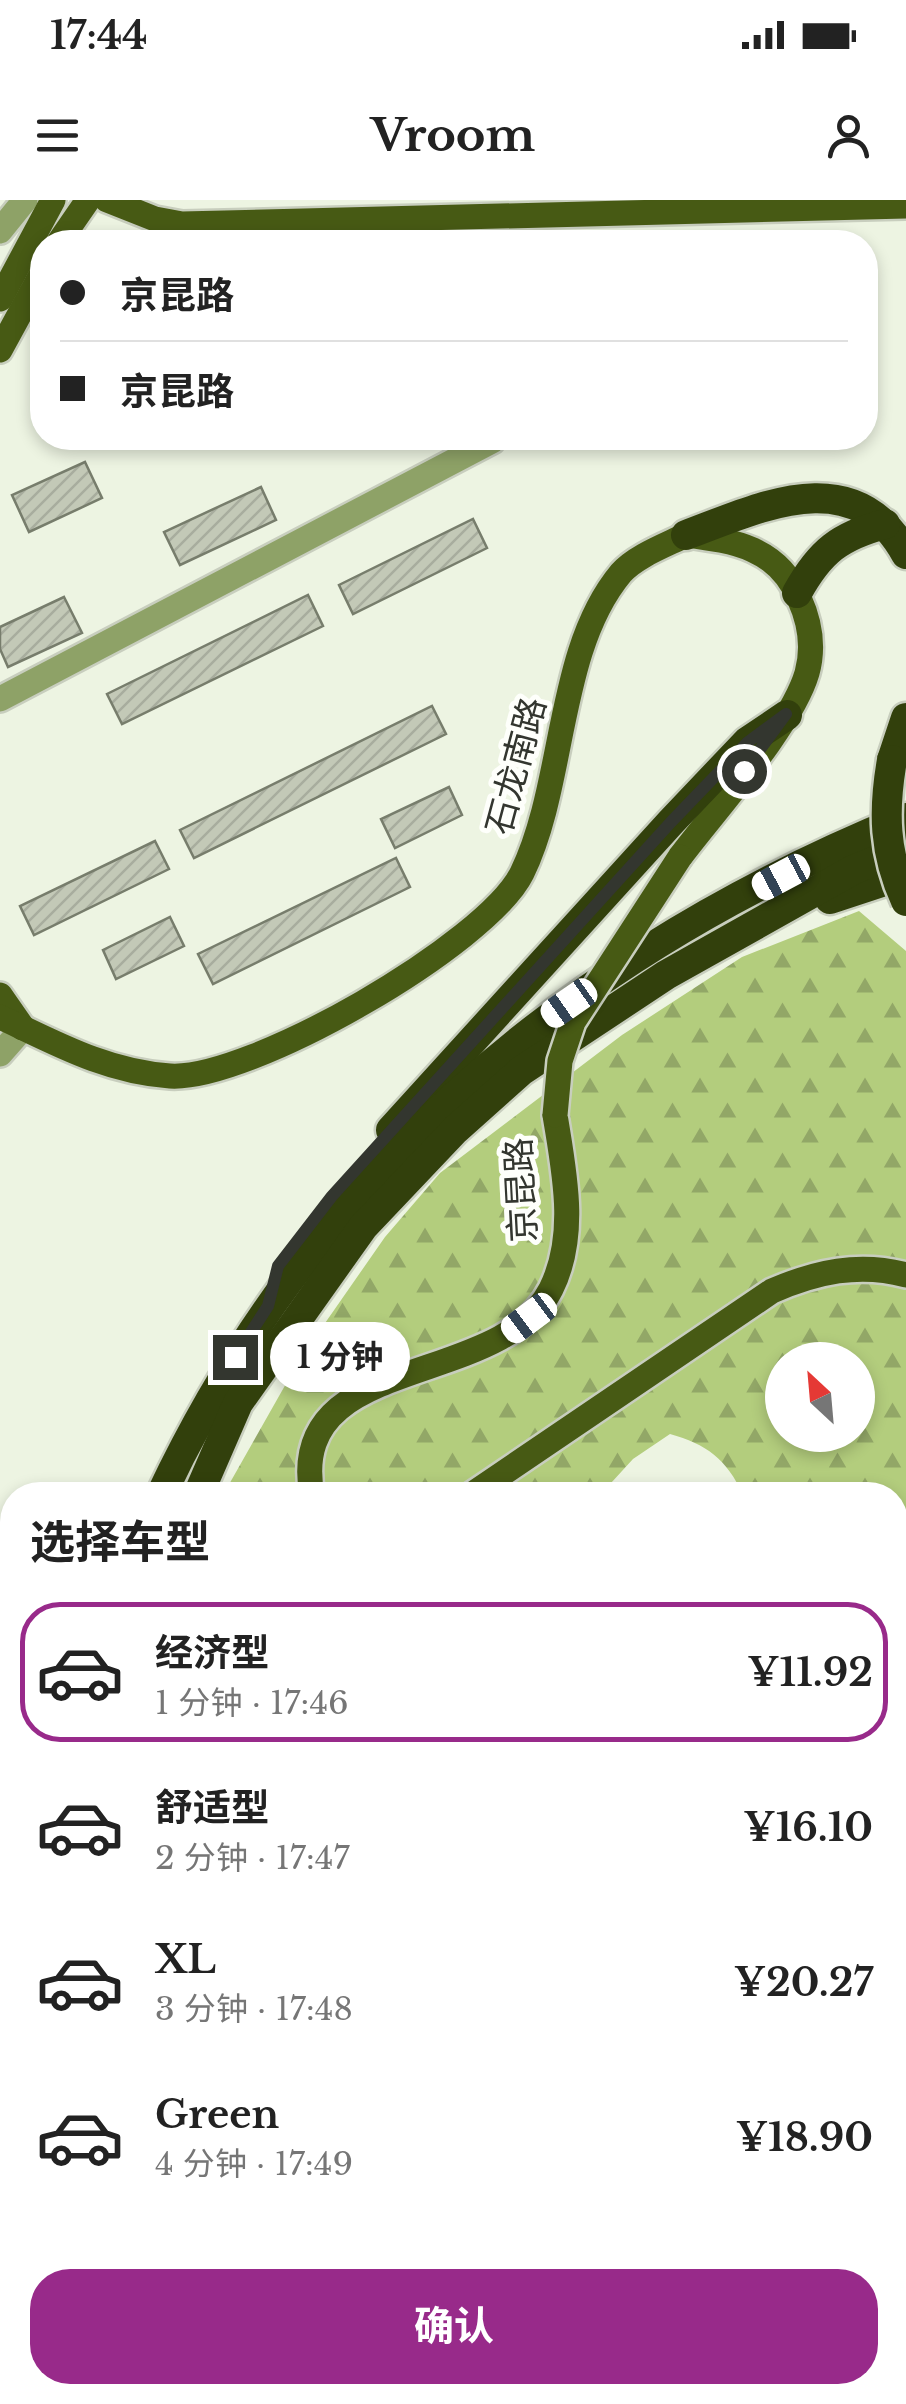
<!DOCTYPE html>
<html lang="zh">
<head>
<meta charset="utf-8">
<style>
  :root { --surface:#fff; --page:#f2f2f2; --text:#222; --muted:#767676; --line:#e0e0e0; --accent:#982a8a }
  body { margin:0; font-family:"Libre Baskerville","Noto Sans SC",serif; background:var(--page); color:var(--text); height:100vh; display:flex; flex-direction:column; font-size:38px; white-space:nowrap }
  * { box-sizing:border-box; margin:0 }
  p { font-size:32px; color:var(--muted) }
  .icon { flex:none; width:55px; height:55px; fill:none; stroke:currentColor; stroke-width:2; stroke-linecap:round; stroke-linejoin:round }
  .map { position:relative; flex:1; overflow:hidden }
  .details { position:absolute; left:0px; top:1282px; width:908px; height:922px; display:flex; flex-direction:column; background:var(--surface); border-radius:40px 40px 0 0; box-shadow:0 5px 15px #0003 }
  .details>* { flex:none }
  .guide { position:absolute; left:30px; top:30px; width:848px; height:220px; border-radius:40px; box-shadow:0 5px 15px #0003; display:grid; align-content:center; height:220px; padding:0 30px; background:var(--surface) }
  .needle { width:65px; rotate:334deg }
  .buttons { position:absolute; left:765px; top:1142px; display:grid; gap:20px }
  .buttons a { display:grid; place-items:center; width:110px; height:110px; border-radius:50%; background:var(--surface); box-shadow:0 5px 15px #0003; font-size:50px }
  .end { position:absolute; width:45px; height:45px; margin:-22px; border:12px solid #33362f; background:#fff; box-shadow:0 0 0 5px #fff }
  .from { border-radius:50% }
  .bubble { position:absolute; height:70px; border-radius:35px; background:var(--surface); box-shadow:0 5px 15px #0003; font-size:32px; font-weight:700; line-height:70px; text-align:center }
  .car { position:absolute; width:30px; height:60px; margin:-30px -15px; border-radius:12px; box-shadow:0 0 8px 2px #0007; background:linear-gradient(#fff 24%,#345 0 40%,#fff 0 76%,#345 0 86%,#fff 0) }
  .guide b { display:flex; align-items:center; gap:35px; height:95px; font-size:38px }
  .guide b+b { border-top:2px solid var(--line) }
  .guide i { width:25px; height:25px; background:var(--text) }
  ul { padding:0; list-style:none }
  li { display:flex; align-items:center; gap:30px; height:140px; margin:0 20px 15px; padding:0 10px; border:5px solid transparent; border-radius:40px }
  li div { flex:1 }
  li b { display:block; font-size:38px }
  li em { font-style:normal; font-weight:700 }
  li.on { border-color:var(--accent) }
  li>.icon { width:90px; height:90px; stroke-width:1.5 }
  h2 { padding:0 30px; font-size:45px; line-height:120px }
  .primary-button { display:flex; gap:20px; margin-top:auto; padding:20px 30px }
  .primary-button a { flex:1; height:115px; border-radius:40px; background:var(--accent); color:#fff; font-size:40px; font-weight:700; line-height:115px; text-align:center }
  .status { display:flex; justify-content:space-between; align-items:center; height:70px; padding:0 50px; background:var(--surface); direction:ltr }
  .status svg { height:28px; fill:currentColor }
  header { display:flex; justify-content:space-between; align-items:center; height:130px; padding:0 30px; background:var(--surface); font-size:45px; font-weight:700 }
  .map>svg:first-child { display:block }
  .forest { fill:url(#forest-firs); fill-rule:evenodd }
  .park { fill:url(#park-tufts) }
  .building { fill:url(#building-hatch); stroke:#777d6c; stroke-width:2.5 }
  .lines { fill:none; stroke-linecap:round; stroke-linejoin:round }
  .minor-casing { stroke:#c8cebe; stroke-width:30 }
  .major-casing { stroke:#c8cebe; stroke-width:30 }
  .highway-casing { stroke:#c8cebe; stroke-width:35 }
  .path { stroke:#8e9386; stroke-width:2.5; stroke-dasharray:5 8; stroke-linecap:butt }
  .minor { stroke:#8ea267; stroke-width:25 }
  .major { stroke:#475a14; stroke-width:25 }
  .highway { stroke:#32400c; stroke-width:30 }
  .major-bridge-casing { stroke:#c8cebe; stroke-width:30; stroke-linecap:butt }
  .highway-bridge-casing { stroke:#c8cebe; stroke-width:35; stroke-linecap:butt }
  .major-bridge { stroke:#475a14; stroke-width:25 }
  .highway-bridge { stroke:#32400c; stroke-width:30 }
  .route { stroke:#33362f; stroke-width:12 }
  .labels { text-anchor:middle; stroke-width:10; stroke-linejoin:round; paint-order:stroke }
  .street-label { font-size:35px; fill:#33362f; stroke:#fefffb }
</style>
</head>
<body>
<div class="status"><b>17:44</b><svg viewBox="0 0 49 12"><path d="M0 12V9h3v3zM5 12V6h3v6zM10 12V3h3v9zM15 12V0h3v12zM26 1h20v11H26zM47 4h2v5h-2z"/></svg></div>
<header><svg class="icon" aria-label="menu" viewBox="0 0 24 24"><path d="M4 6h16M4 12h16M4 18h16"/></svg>Vroom<svg class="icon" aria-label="person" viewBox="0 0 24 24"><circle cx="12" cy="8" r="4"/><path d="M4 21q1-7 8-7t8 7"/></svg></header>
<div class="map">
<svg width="906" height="2204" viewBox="0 0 906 2204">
  <defs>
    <pattern id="forest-firs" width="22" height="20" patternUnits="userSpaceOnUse" patternTransform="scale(2.5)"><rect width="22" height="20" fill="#b3cd7d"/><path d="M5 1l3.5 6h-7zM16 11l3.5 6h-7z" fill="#92a767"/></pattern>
    <pattern id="park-tufts" width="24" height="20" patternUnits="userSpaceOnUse" patternTransform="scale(2.5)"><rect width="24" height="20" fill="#b3cd7d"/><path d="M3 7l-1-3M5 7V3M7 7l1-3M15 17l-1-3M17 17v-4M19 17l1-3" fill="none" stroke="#92a767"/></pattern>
    <pattern id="building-hatch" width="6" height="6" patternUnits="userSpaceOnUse" patternTransform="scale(2.5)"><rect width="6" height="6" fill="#c3c9b7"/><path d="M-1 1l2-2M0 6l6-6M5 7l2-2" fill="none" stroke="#a8ad9e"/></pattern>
  </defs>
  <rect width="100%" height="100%" fill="#edf4e2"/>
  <g class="forest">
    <path d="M859 711 906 751V2204H387L384 2193 895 2192V1295H743C727 1259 706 1244 670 1234L633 1259 600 1295H223L300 1159 385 1037 440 973 622 835 742 757ZM782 1160H858V1235H782Z"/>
    <polygon points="12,1673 12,1742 0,1770 0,1687"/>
    <polygon points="0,2108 12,2115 12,2192 197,2193 235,2204 0,2204"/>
  </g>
  <polygon class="park" points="906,1751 906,2204 690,2204 689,2193 895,2192 895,1804"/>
  <g class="building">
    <polygon points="85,262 102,298 29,332 12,295"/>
    <polygon points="261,287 276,320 180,365 164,332"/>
    <polygon points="473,319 487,348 353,414 339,385"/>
    <polygon points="308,395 323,426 122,524 107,494"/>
    <polygon points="64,397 82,433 8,467 0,449 0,427"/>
    <polygon points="432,506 446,534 194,658 180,630"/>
    <polygon points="449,587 462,615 395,648 381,619"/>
    <polygon points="155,641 169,669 34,735 20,706"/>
    <polygon points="396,658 410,687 213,784 198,754"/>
    <polygon points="170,717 184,746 116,779 103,750"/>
  </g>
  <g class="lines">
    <g class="minor-casing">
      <g id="minor">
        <polyline points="0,31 25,0"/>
        <polyline points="0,499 492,241"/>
        <polyline points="0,854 23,828"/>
        <polyline points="895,1361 906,1358"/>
        <polyline points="895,1416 906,1411"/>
        <polyline points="895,1473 906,1467"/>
        <polyline points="459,2204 462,2192"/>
      </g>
    </g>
    <g class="major-casing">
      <g id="major">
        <polyline points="107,0 155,19 182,24 906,6"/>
        <polyline points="59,42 88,0"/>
        <polyline points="0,99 53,0"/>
        <polyline points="0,150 42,73"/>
        <polyline points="0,795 23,828"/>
        <path d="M0 817C55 843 107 872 170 876 249 881 487 744 522 673 566 583 556 451 621 373 636 356 666 345 686 335 735 341 778 348 799 398 810 422 814 448 807 473 791 527 716 609 680 657"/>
        <path d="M312 1295C285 1150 500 1191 551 1089 578 1035 564 971 555 915"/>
        <path d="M471 1295 772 1091C816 1072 859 1062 906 1075"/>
      </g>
    </g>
    <g class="highway-casing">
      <g id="highway">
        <path d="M686 335C761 307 854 260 906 354"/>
        <path d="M797 393C820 351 840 336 885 324"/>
        <polyline points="892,560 906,518"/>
        <polyline points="830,699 906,674"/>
        <polyline points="391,930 671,622 747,542 787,515"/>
        <path d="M161 1295C315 969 575 753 906 618"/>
        <polyline points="198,1295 238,1203 363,1027 455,930 521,871 666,775 853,670 906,648"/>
        <polyline points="0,1624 12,1602"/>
        <polyline points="0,1793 12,1769"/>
      </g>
    </g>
    <polyline class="path" points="827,2204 835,2192"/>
    <use href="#minor" class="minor"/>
    <use href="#major" class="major"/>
    <use href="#highway" class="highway"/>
    <g class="major-bridge-casing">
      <polyline id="major-bridge" points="555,915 560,861 573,822 680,657"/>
    </g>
    <g class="highway-bridge-casing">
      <path id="highway-bridge" d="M892 560C883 611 884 653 906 701"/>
    </g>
    <use href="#major-bridge" class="major-bridge"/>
    <use href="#highway-bridge" class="highway-bridge"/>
  </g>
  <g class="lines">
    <polyline class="route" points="235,1157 268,1106 278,1066 332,996 671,622 748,542 786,514 744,571"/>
  </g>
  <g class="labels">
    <g class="street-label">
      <text transform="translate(516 566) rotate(-75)" y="12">石龙南路</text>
      <text transform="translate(521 990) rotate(-93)" y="12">京昆路</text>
    </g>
  </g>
</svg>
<div class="buttons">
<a><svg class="needle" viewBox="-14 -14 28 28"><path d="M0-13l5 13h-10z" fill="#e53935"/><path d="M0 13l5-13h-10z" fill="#767676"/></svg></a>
</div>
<i class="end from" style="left:744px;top:571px"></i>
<i class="end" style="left:235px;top:1157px"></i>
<div class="bubble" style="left:270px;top:1122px;width:140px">1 分钟</div>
<i class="car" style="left:781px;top:677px;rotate:242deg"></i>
<i class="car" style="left:569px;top:803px;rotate:235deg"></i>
<i class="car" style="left:529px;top:1118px;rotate:233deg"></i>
<div class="guide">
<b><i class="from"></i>京昆路</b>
<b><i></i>京昆路</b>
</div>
<section class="details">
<h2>选择车型</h2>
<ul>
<li class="on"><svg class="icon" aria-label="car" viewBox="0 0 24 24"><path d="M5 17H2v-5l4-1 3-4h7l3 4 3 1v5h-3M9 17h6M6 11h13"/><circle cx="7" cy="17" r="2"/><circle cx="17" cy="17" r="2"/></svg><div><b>经济型</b><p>1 分钟 · 17:46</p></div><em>¥11.92</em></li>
<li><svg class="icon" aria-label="car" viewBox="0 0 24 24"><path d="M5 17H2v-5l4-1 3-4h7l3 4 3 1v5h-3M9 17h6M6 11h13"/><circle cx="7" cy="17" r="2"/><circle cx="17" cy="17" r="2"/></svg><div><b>舒适型</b><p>2 分钟 · 17:47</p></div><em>¥16.10</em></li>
<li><svg class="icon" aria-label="car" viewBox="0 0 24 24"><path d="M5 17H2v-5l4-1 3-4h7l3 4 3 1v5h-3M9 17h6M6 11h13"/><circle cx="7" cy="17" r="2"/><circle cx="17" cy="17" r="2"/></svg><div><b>XL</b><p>3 分钟 · 17:48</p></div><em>¥20.27</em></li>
<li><svg class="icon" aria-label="car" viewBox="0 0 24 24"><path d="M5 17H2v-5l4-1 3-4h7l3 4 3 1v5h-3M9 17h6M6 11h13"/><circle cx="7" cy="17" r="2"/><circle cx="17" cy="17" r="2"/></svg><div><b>Green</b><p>4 分钟 · 17:49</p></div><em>¥18.90</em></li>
</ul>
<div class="primary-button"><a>确认</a></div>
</section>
</div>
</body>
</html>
